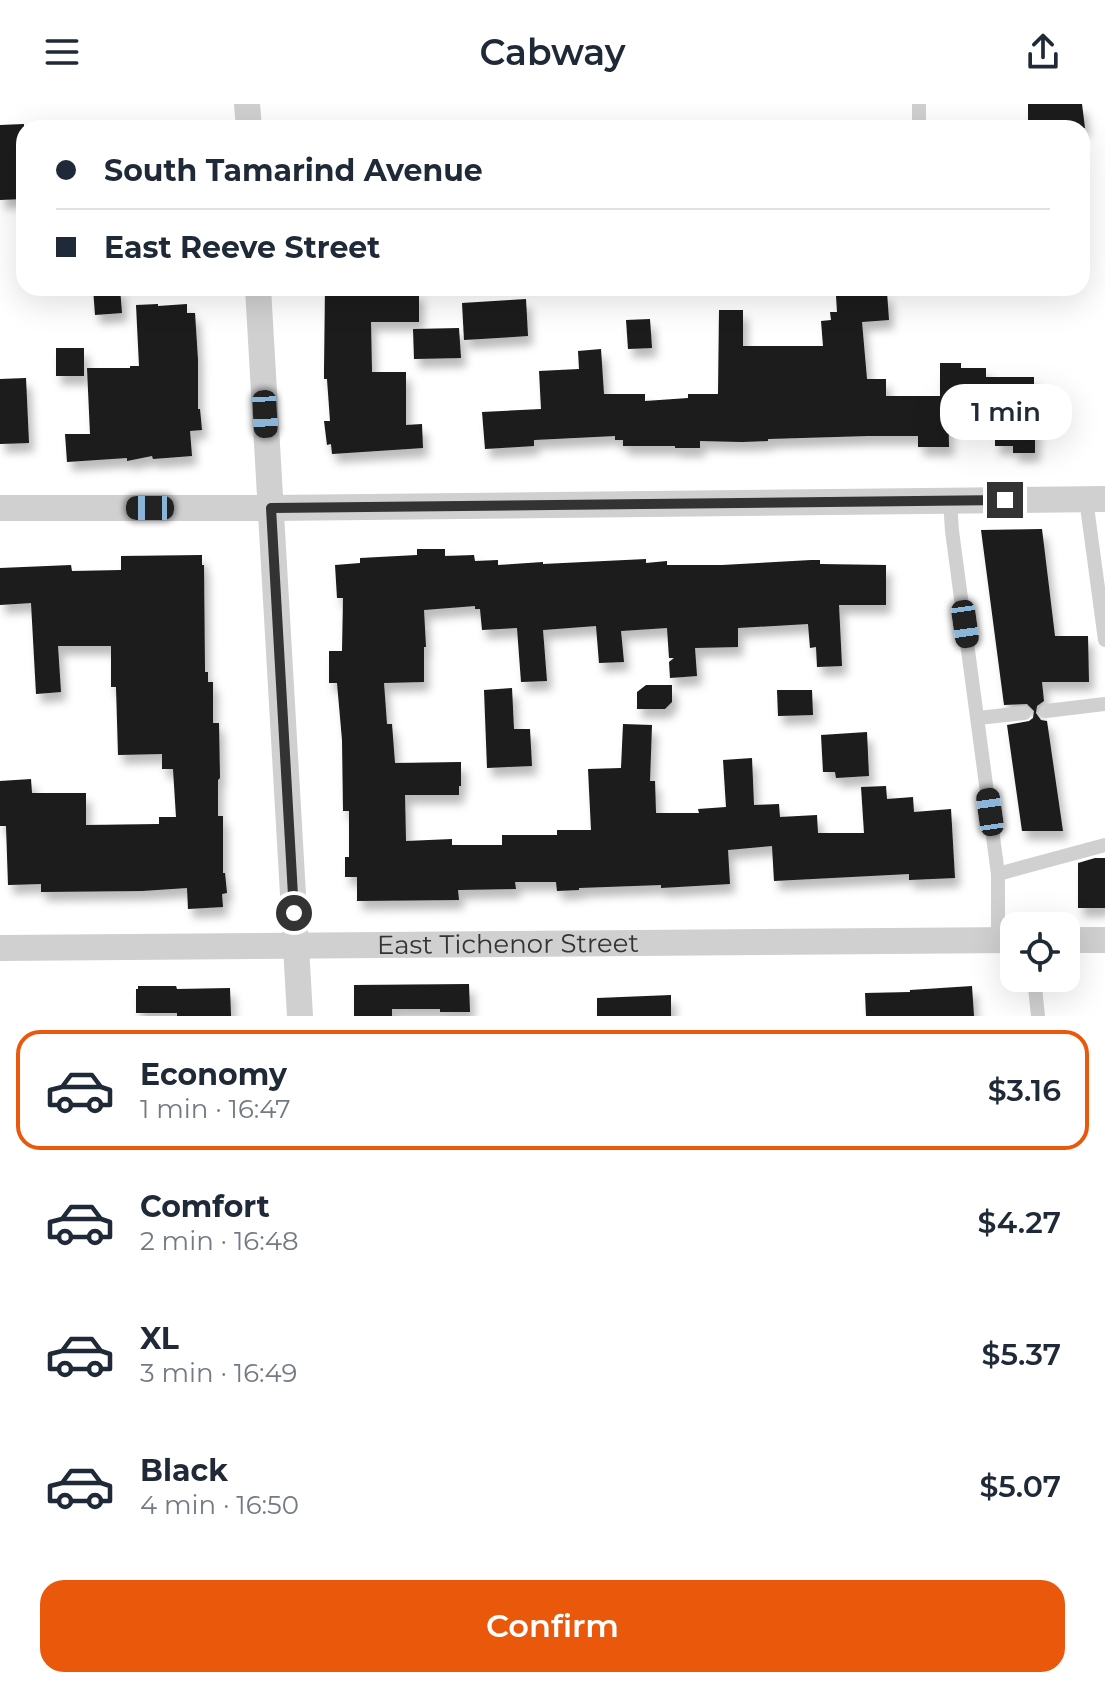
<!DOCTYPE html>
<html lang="en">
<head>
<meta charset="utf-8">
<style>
  :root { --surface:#fff; --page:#f2f2f3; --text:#1f2937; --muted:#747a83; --line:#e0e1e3; --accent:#ea580c }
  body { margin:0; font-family:Montserrat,sans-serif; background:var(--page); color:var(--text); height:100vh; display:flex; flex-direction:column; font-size:30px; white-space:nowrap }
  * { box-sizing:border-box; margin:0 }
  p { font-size:26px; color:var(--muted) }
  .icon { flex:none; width:44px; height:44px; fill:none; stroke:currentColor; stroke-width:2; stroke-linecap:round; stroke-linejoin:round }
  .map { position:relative; height:912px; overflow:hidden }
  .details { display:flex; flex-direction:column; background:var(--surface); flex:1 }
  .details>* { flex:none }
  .top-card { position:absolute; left:16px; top:16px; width:1074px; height:176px; border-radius:24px; box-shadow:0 8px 32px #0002; display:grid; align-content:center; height:176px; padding:0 40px; background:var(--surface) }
  .tools { position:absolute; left:1000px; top:808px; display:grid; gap:16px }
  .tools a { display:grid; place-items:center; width:80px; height:80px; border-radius:16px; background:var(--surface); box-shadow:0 8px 32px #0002; font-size:40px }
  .end { position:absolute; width:36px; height:36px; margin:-18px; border:10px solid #333; background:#fff; box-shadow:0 0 0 4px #fff }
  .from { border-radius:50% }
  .bubble { position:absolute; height:56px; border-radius:24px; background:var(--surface); box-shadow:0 8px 32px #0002; font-size:26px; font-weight:600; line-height:56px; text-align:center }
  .car { position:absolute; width:24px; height:48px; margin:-24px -12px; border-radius:10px; box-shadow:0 0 6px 2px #0007; background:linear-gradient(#222 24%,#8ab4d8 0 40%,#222 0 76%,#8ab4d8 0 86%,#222 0) }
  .top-card b { display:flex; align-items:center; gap:28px; height:76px; font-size:30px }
  .top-card b+b { border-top:2px solid var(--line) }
  .top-card i { width:20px; height:20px; background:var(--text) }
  ul { padding:14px 0 0; list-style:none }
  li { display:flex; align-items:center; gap:24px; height:120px; margin:0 16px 12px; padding:0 24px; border:4px solid transparent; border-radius:24px }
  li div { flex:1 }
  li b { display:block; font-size:30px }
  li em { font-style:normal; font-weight:600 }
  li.selected { border-color:var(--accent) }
  li>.icon { width:72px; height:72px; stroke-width:1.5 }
  .cta { display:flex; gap:16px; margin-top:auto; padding:16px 40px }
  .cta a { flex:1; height:92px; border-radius:24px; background:var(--accent); color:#fff; font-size:32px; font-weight:600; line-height:92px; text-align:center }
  header { display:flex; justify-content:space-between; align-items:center; height:104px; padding:0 40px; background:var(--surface); font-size:36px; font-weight:600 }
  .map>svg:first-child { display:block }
  .building { fill:#1a1a1a; filter:url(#shadow) }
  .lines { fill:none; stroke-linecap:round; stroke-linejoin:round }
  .service { stroke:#d0d0d0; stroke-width:14 }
  .minor { stroke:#d0d0d0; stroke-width:26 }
  .route { stroke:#333; stroke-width:10 }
  .labels { text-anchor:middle; stroke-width:8; stroke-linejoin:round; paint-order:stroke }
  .street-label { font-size:26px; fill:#333; stroke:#fff }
</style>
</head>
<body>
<header><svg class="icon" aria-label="menu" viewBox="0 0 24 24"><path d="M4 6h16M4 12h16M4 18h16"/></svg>Cabway<svg class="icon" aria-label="share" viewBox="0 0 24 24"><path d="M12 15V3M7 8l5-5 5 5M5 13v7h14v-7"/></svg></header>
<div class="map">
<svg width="1105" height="912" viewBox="0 0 1105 912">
  <defs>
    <filter id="shadow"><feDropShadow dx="5" dy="9" stdDeviation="4" flood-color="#0004"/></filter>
  </defs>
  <rect width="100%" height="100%" fill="#fff"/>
  <g class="building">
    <polygon points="1028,0 1082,0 1085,24 1028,24"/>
    <polygon points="24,20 24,95 0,96 0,21"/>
    <polygon points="93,184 120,184 122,209 95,211"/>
    <polygon points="325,184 363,184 363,187 419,187 419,218 371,218 372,268 406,268 406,321 422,320 423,344 332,350 331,340 327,341 324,317 330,317 327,275 324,275 324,267"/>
    <polygon points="887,188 889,216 862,218 867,275 886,275 886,292 940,292 940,259 961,259 961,264 986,264 986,273 1034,273 1034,282 1035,282 1035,349 1013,349 1013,342 995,342 995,297 948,297 949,343 918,343 918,332 868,332 768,335 768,337 742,338 700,337 700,344 675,344 675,342 623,342 623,336 615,336 615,332 534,336 534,342 485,345 482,308 541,305 539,267 579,265 578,247 601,245 604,290 645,290 645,297 688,294 688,290 718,290 719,206 743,206 743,242 823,242 821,217 831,216 830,208 837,208 836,192"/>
    <polygon points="526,195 528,232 464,236 462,199"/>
    <polygon points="158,200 158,202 187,200 187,209 195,209 198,256 198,305 200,305 202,326 190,327 192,352 153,355 152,352 127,357 127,354 67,358 65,330 90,330 87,264 130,264 130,262 139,262 136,201"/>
    <polygon points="650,215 652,244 628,245 626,216"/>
    <polygon points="459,224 461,254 414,255 413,225"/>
    <rect x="56" y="244" width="28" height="28"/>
    <polygon points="26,274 29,339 0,340 0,275"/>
    <polygon points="1042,425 1055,532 1088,532 1089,578 1042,578 1044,597 1037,602 1036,609 1041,616 1047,617 1063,727 1022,727 1007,621 1029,617 1033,614 1034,607 1027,600 1004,601 981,426"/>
    <polygon points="417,445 445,445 445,452 474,451 475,457 498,456 498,461 543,458 543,460 646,455 646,459 667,457 667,461 722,461 811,456 820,456 820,460 886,461 886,501 839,501 842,562 817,563 816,543 810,544 808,520 738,524 738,543 695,544 697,572 670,574 669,558 674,554 669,554 667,524 621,527 624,558 599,559 596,522 543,526 547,577 521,578 517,524 482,526 480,505 475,505 475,502 424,506 426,543 424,543 424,578 384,579 387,620 392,620 395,659 461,658 461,682 459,682 459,691 405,691 406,737 452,735 452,741 502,741 502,731 557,731 557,726 591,726 588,665 621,664 623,620 652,621 650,677 655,677 656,709 699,709 698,705 726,703 723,656 752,654 754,701 779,700 780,713 817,711 818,729 864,729 861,683 886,682 887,695 913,693 914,708 951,705 955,774 909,776 909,770 774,777 772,742 728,746 730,780 661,784 661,781 579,784 579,786 557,787 556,778 515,778 516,785 458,786 459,796 357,797 357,773 345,773 345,753 349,753 349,707 343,707 342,636 337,579 329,579 329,547 342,547 343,494 337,494 335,461 360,459 360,454 417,451"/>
    <polygon points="202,451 202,461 204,461 205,568 208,568 208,578 213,578 213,619 219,619 220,674 218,676 218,712 223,712 223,769 225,769 227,789 222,790 223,803 188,805 187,784 142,787 41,788 41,780 8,781 6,722 0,722 0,677 31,675 32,689 86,689 86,721 159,720 159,713 176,713 173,665 162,665 162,650 118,651 116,583 111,583 111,542 58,542 61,588 36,590 31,499 0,501 0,464 71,461 72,467 121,466 121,452"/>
    <polygon points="646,581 672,581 672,598 665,605 637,605 637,588"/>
    <polygon points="512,584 514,625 530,625 532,662 487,664 484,586"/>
    <polygon points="777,586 812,586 813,611 778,612"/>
    <polygon points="867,628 869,672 836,674 835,668 823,668 821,631"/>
    <polygon points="1095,754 1105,754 1105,804 1078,804 1078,759"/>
    <polygon points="469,880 470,908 440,908 440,905 392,905 392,912 354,912 354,881"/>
    <polygon points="138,882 176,882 177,885 230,884 231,912 177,912 177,909 136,909 136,885 138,885"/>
    <polygon points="972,882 974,912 866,912 865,889 910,888 910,886"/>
    <polygon points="671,891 671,912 597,912 597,894"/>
  </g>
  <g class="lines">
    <g class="service">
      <polyline points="919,0 919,24"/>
      <polyline points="1086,395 1105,536"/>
      <polyline points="950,396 952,427 998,770 998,836"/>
      <polyline points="1046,607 1105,600"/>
      <polyline points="978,614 1024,609"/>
      <polyline points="998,770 1105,741"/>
      <polyline points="1034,874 1038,912"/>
    </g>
    <g class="minor">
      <polyline points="247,0 249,24"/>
      <polyline points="258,184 300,912"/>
      <polyline points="0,404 271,404 1105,395"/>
      <polyline points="1066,836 1105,836"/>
      <path id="s1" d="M0 844 1014 836"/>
    </g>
  </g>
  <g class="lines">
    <polyline class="route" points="294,809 271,404 1005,396"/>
  </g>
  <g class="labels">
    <g class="street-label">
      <text dy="9" stroke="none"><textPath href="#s1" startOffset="508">East Tichenor Street</textPath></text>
    </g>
  </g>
</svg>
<div class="tools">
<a><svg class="icon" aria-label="locate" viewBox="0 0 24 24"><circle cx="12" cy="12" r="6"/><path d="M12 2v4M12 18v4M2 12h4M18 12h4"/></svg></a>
</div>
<i class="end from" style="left:294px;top:809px"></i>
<i class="end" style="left:1005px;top:396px"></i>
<div class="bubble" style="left:940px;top:280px;width:132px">1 min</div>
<i class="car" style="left:265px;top:310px;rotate:177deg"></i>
<i class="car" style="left:150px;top:404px;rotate:270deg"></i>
<i class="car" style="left:965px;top:520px;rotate:172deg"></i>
<i class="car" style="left:990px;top:708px;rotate:352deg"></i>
<div class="top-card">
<b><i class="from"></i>South Tamarind Avenue</b>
<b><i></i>East Reeve Street</b>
</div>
</div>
<section class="details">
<ul>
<li class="selected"><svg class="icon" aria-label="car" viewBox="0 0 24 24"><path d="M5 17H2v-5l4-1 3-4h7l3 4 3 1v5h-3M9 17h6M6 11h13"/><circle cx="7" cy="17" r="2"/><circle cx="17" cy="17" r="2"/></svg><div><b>Economy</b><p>1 min · 16:47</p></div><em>$3.16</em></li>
<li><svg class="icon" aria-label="car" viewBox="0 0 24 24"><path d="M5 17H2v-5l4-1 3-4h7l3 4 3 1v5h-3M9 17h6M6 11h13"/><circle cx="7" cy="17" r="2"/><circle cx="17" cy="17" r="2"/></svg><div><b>Comfort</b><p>2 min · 16:48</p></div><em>$4.27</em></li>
<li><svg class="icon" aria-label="car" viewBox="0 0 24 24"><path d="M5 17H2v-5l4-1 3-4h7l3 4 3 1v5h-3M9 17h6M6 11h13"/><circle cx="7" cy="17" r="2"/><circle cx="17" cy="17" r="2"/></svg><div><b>XL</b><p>3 min · 16:49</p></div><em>$5.37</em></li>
<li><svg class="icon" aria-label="car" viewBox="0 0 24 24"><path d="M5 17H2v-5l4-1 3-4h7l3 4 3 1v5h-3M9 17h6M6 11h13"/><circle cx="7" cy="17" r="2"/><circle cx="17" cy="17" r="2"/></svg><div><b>Black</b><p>4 min · 16:50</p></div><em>$5.07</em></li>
</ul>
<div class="cta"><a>Confirm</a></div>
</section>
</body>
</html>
